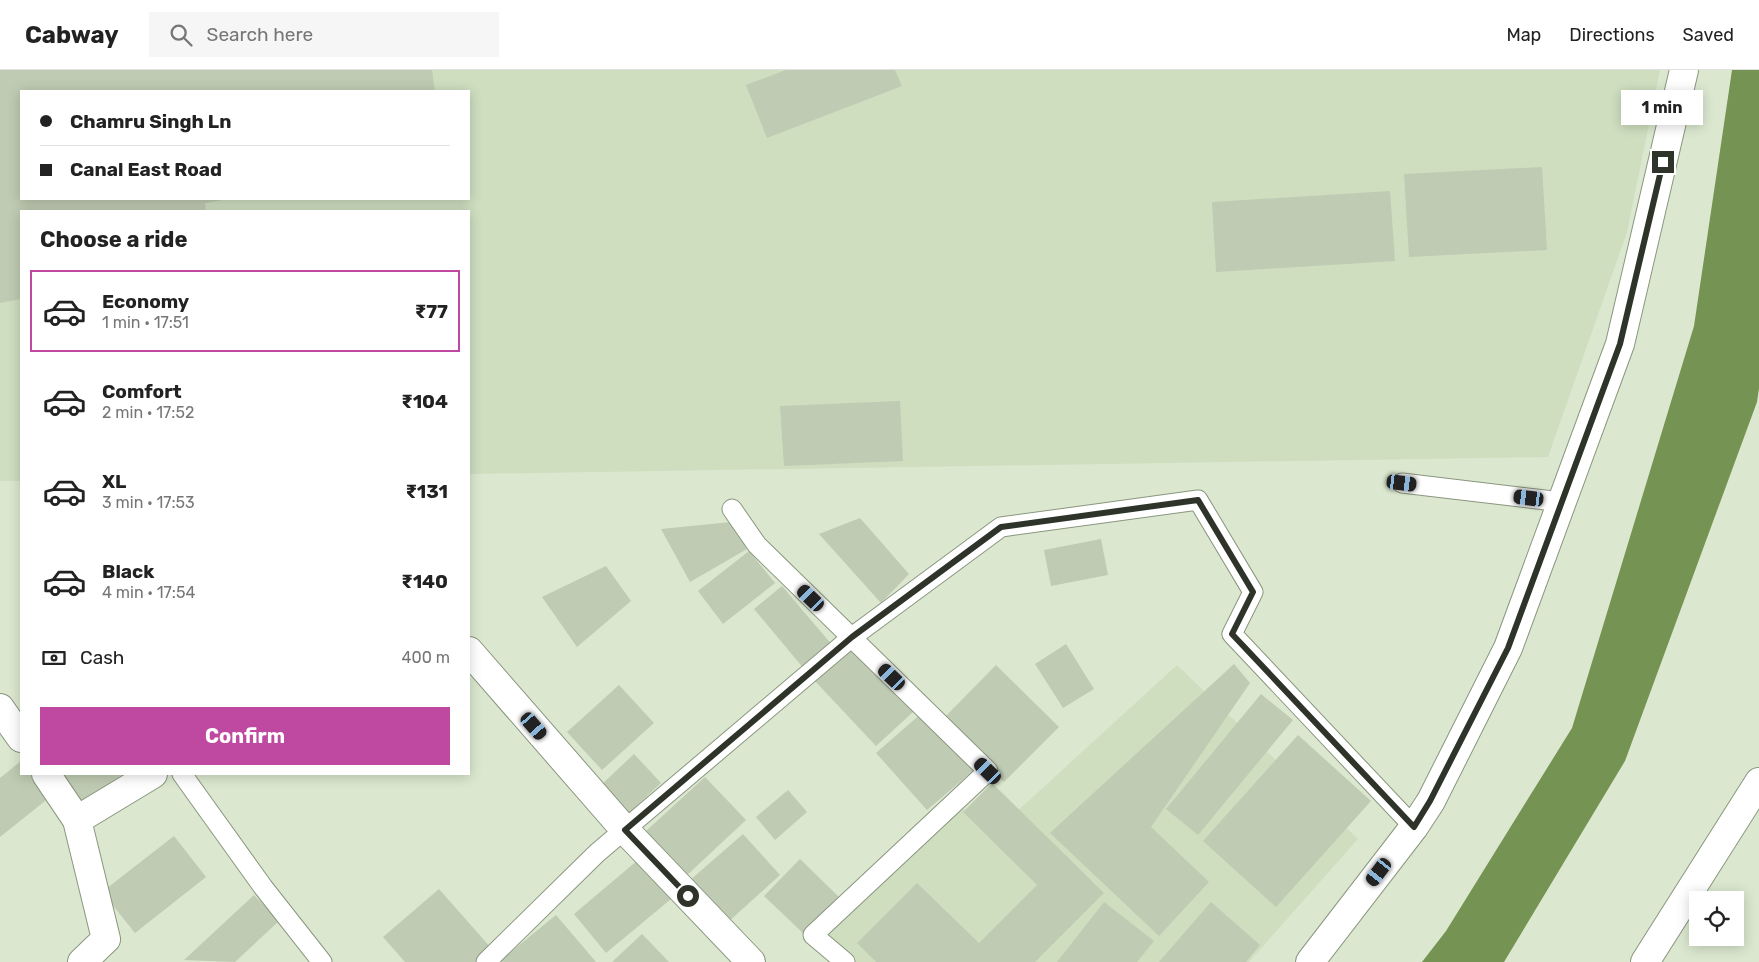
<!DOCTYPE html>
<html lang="en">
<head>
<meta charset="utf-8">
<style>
  :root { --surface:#fff; --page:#f6f6f6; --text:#222; --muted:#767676; --line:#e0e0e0; --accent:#bf49a0 }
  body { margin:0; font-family:Rubik,sans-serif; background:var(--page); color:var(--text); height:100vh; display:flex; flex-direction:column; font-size:19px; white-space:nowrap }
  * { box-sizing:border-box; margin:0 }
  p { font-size:16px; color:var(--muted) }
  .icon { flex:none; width:28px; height:28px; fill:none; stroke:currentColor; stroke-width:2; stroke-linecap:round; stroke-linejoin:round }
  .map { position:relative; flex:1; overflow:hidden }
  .side { position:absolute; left:20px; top:140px; width:450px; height:565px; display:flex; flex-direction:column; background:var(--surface); border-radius:0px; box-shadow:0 2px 12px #0003 }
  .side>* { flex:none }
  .hud { position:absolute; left:20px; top:20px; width:450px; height:110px; border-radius:0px; box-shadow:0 2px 12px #0003; display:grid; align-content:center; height:110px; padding:0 20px; background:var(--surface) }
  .controls { position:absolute; left:1689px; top:821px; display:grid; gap:10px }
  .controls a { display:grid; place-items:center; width:55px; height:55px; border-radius:0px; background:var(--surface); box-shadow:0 2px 12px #0003; font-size:25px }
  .end { position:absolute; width:22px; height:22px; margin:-11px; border:6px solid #2f342a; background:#fff; box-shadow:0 0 0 2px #fff }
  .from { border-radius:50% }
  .bubble { position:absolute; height:35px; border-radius:0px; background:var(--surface); box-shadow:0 2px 12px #0003; font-size:16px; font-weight:700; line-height:35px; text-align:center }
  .car { position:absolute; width:15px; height:30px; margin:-15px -8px; border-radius:6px; box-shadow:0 0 4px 1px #0007; background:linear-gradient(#222 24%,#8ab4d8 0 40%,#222 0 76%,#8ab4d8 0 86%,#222 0) }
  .hud b { display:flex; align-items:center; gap:18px; height:48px; font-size:19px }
  .hud b+b { border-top:1px solid var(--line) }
  .hud i { width:12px; height:12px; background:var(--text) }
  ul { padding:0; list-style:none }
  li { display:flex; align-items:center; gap:15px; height:82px; margin:0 10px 8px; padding:0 10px; border:2px solid transparent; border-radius:0px }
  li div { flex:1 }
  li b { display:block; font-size:19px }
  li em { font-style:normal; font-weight:700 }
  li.current { border-color:var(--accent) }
  li>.icon { width:45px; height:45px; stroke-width:1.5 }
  h2 { padding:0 20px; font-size:22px; line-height:60px }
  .pay { display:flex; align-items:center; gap:12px; height:55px; padding:0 20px; font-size:19px }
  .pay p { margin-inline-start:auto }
  .cta { display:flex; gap:10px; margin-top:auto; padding:10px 20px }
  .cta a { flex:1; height:58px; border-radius:0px; background:var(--accent); color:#fff; font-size:20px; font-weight:700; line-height:58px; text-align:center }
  header { display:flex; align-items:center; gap:30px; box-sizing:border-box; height:70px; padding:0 25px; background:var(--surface); border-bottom:1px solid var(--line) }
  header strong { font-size:24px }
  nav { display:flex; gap:28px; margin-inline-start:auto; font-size:18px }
  .search { width:350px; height:45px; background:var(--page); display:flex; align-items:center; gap:12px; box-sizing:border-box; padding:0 18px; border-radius:0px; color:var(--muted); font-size:19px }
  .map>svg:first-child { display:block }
  .built { fill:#cedebf; fill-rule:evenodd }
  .water { fill:#759353 }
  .building { fill:#bfcbb3 }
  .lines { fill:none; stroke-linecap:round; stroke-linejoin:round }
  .service-casing { stroke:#8a967f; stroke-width:21 }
  .minor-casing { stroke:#8a967f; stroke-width:30 }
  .tertiary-casing { stroke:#8a967f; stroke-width:30 }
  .secondary-casing { stroke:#8a967f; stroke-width:30 }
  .service { stroke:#fff; stroke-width:19 }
  .minor { stroke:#fff; stroke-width:28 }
  .tertiary { stroke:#fff; stroke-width:28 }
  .secondary { stroke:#fff; stroke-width:28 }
  .route { stroke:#2f342a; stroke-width:6 }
</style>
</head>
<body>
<header>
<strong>Cabway</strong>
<div class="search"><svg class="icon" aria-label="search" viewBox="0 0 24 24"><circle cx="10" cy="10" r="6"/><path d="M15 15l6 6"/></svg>Search here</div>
<nav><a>Map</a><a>Directions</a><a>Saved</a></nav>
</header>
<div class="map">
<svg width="1759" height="892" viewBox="0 0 1759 892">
  <rect width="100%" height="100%" fill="#dbe8cf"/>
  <g class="built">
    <path d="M0 0H1660L1627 162 1548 387 469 404V141H21V411H0ZM21 21H469V129H21Z"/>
    <polygon points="1177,595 1358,769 1249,892 834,892 806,863 936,735 1012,746"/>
  </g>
  <polygon class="water" points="1732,0 1759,0 1759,318 1757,332 1625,691 1504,892 1422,892 1446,861 1572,658 1694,256"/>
  <g class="building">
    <polygon points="0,0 432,0 435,21 21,21 21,129 223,130 205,133 206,141 21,141 21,229 0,233"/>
    <polygon points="786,0 895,0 902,16 767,68 746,15"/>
    <polygon points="1542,97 1547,180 1409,187 1404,104"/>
    <polygon points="1390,121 1395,191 1216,202 1212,132"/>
    <polygon points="900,331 903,391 784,396 780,336"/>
    <polygon points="860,448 909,504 881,533 819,464"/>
    <polygon points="731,452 747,479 690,512 661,459"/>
    <polygon points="1101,469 1108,505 1051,516 1044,480"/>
    <polygon points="749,481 775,513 723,554 698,521"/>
    <polygon points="606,496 631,531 577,577 542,527"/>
    <polygon points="782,516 833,576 805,600 754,539"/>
    <polygon points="1066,574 1094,619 1063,638 1035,594"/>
    <polygon points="851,576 913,642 876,676 814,610"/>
    <polygon points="1234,594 1250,613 1151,757 1209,812 1159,866 1050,763"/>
    <polygon points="996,595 1059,657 1004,712 941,651"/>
    <polygon points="619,615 654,653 602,700 567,662"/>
    <polygon points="1261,624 1293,650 1198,765 1166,739"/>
    <polygon points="923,642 974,700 927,740 876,683"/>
    <polygon points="1298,665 1371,731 1276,837 1203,771"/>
    <polygon points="634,684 661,713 626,746 599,717"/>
    <polygon points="21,691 21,704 32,704 50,727 0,767 0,708"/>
    <polygon points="49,704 123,704 73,738"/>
    <polygon points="705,707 746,750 686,806 645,762"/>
    <polygon points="992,713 1104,823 1035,892 876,892 857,873 917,813 979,873 1037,815 963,742"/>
    <polygon points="788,720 807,742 775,770 756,747"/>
    <polygon points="743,764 780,805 726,854 688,812"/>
    <polygon points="174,766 206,807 135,863 102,822"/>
    <polygon points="800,789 841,829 805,865 764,826"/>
    <polygon points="638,790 671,829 606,883 574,844"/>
    <polygon points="439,819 491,878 475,892 405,892 383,867"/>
    <polygon points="254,825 279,851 235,892 184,890"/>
    <polygon points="1104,832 1154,871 1137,892 1057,892"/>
    <polygon points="1211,832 1260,875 1246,892 1159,892"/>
    <polygon points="556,845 596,892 503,892 501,890"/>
    <polygon points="642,864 669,892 612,892"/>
  </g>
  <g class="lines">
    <g class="service-casing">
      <g id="service">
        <polyline points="1402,413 1562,432"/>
        <polyline points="732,439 757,475 988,701 813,865 845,892"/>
        <polyline points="182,704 263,817 322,892"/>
        <polyline points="486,892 597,783 852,567 1001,457 1198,430 1253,522 1232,564 1414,757"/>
      </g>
    </g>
    <g class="minor-casing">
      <g id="minor">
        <polyline points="469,581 625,760 751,892"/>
        <polyline points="0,638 21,668"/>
        <polyline points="46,704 77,750 106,869 82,892"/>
        <polyline points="77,750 153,704"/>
      </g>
    </g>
    <g class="tertiary-casing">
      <polyline id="tertiary" points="1645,892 1759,712"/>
    </g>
    <g class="secondary-casing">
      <polyline id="secondary" points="1310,892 1414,757 1431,731 1508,578 1620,274 1684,0"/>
    </g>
    <use href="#service" class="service"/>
    <use href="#minor" class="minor"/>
    <use href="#tertiary" class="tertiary"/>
    <use href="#secondary" class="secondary"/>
  </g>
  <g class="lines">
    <polyline class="route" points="688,826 625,760 852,567 1001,457 1198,430 1253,522 1232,564 1414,757 1430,731 1508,578 1620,274 1663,92"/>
  </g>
</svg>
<div class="controls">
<a><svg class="icon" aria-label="locate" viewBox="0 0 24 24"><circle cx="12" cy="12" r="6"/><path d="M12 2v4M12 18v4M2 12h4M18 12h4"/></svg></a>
</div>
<i class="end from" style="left:688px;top:826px"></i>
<i class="end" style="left:1663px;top:92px"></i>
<div class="bubble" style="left:1621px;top:20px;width:82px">1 min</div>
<i class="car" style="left:1402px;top:413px;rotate:97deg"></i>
<i class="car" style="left:1529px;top:428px;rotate:277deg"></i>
<i class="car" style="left:811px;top:528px;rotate:314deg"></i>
<i class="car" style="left:892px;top:607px;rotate:314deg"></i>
<i class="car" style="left:534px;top:656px;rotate:139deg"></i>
<i class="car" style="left:988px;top:701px;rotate:314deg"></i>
<i class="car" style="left:1379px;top:802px;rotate:217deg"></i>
<div class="hud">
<b><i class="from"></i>Chamru Singh Ln</b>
<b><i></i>Canal East Road</b>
</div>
<section class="side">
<h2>Choose a ride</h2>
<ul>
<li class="current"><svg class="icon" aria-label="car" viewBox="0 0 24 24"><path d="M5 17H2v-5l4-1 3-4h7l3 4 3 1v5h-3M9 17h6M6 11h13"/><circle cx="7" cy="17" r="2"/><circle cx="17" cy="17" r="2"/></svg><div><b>Economy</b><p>1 min · 17:51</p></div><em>₹77</em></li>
<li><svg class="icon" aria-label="car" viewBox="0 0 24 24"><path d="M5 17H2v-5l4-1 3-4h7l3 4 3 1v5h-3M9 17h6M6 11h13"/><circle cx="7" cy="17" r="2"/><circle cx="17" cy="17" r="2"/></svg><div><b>Comfort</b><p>2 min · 17:52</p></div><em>₹104</em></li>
<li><svg class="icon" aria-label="car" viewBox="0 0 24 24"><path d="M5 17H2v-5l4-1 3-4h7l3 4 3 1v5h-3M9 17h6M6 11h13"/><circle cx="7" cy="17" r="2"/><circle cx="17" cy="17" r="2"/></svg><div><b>XL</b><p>3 min · 17:53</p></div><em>₹131</em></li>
<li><svg class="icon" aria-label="car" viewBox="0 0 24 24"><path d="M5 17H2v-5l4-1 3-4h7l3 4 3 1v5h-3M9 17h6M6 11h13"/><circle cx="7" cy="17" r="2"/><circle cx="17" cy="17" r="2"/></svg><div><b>Black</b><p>4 min · 17:54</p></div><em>₹140</em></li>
</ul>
<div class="pay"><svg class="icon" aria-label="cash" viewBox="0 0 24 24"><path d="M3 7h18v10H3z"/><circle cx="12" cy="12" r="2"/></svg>Cash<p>400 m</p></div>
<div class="cta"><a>Confirm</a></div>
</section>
</div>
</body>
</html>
